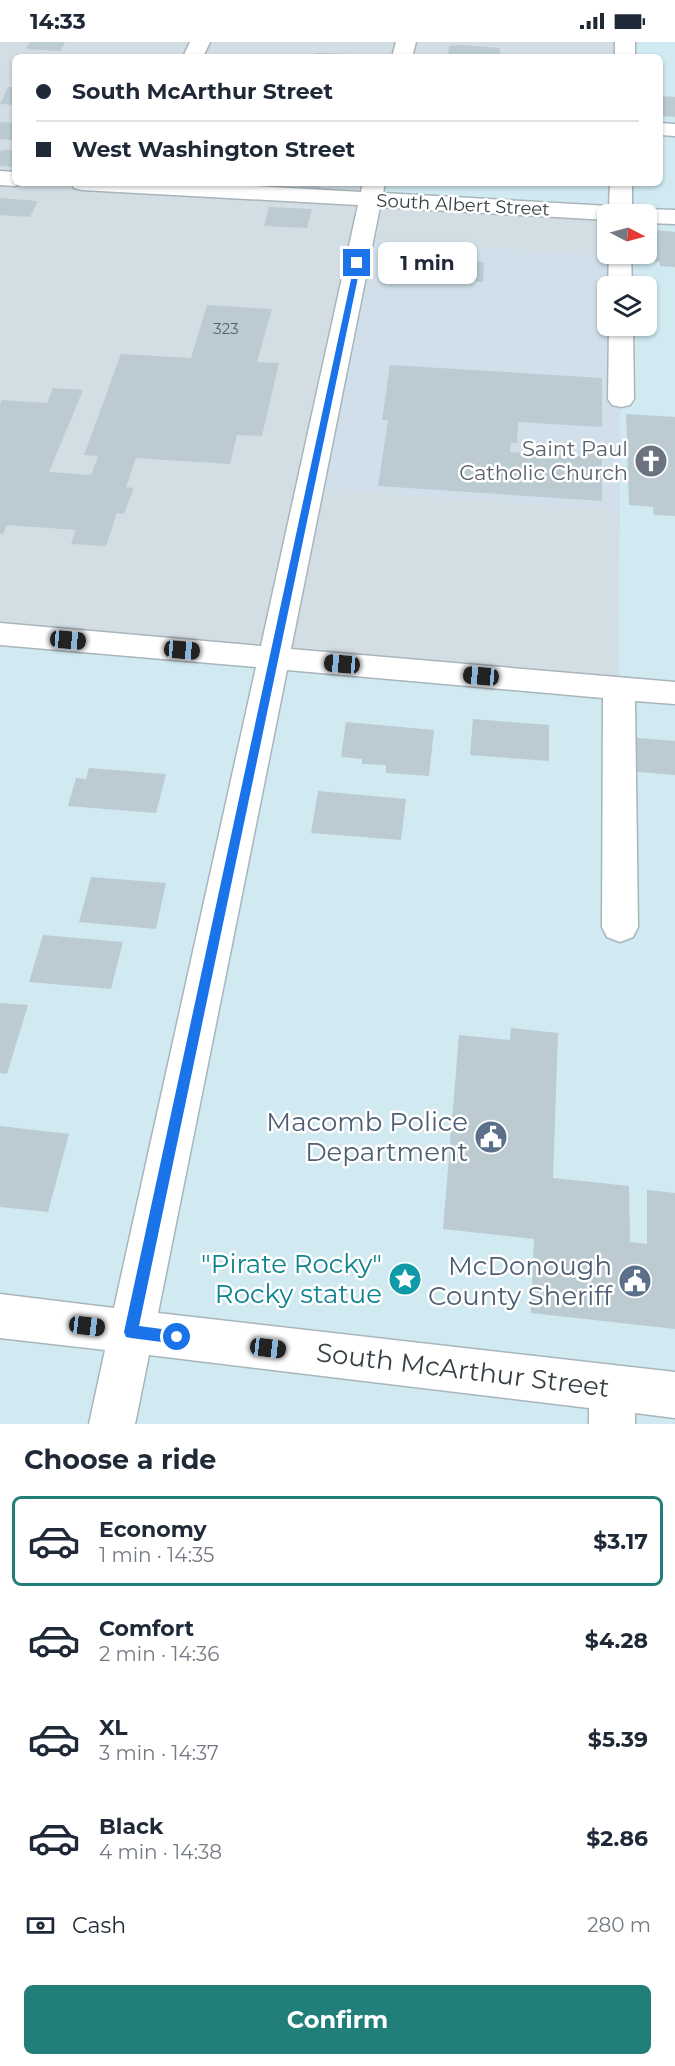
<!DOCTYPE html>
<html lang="en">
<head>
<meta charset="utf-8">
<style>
  :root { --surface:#fff; --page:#f2f2f3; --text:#1f2937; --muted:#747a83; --line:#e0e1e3; --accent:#227e79 }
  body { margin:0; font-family:Montserrat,sans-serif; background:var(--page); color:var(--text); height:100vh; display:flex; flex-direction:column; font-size:22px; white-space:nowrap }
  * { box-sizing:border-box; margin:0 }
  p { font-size:20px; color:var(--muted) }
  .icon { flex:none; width:33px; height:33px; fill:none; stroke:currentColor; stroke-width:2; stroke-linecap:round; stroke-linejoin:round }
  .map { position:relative; height:1382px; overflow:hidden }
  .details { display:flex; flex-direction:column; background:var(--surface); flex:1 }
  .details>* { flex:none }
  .hud { position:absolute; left:12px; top:12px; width:651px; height:132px; border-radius:9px; box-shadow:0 2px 4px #0004; display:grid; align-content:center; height:132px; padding:0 24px; background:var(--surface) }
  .needle { width:39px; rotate:96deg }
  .buttons { position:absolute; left:597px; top:162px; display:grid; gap:12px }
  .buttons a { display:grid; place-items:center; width:60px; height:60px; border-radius:9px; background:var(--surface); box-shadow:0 2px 4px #0004; font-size:30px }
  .end { position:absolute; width:27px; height:27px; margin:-14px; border:8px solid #1a73e8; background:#fff; box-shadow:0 0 0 3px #fff }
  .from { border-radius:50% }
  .bubble { position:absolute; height:42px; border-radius:9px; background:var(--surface); box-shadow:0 2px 4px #0004; font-size:20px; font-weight:700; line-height:42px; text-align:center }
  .car { position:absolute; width:18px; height:36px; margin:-18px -9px; border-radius:8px; box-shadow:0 0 4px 2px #0007; background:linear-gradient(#222 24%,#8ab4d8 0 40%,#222 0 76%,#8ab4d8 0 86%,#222 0) }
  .hud b { display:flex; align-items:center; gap:21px; height:57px; font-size:22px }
  .hud b+b { border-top:2px solid var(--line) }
  .hud i { width:15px; height:15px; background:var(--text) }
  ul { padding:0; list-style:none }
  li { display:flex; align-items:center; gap:18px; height:90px; margin:0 12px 9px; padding:0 12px; border:3px solid transparent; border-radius:9px }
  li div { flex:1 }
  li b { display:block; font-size:22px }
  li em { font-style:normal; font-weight:700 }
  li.current { border-color:var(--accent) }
  li>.icon { width:54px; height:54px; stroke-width:1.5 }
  h2 { padding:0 24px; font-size:27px; line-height:72px }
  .pay { display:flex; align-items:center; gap:15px; height:66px; padding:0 24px; font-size:22px }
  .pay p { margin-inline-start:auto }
  .action { display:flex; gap:12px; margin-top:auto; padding:12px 24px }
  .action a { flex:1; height:69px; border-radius:9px; background:var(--accent); color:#fff; font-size:24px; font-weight:700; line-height:69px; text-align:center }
  .status { display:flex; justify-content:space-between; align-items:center; height:42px; padding:0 30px; background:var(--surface); direction:ltr }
  .status svg { height:16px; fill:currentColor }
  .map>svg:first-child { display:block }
  .residential { fill:#d3dee4 }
  .commercial { fill:#d1e9f1 }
  .education { fill:#d0dfe9 }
  .building { fill:#bbcbd1 }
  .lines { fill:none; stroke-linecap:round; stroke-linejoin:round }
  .minor-casing { stroke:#a8b5bb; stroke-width:3 }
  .minor { fill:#fff; fill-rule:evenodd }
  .route { fill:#1a73e8 }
  .labels { text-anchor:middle; stroke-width:5; stroke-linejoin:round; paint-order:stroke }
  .far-number-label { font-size:15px; fill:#566266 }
  .far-street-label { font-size:18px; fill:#353f43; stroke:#fff }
  .worship-label { font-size:21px; fill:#5b616d; stroke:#fff; text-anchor:end }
  .near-service-label { font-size:26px; fill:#4e5e75; stroke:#fff; text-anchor:end }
  .near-culture-label { font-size:26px; fill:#0d838f; stroke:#fff; text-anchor:end }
  .near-street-label { font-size:26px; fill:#353f43; stroke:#fff }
</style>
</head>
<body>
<div class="status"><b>14:33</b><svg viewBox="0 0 49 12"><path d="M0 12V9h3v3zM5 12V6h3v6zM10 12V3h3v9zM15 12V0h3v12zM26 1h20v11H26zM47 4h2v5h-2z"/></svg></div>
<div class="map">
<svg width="675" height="1382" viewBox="0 0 675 1382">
  <rect width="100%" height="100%" fill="#e5ecf1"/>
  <polygon class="residential" points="0,0 625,0 625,15 15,15 15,141 374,141 371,157 620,172 608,172 608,212 620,212 620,244 608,244 608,284 621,284 619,646 0,592"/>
  <polygon class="commercial" points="625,0 675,0 675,1382 0,1382 0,592 619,646 621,284 646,284 646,244 620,244 620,212 646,212 646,172 370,157 374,141 660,141 660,15 625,15"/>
  <polygon class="education" points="362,198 620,214 620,244 608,244 608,284 621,284 620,469 309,446"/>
  <g class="building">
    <polygon points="30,0 65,0 61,9 26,7"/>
    <polygon points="462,3 500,6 500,15 448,14 449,4"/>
    <polygon points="315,11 353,12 353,15 314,15"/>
    <polygon points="8,45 15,45 15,63 0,62"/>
    <polygon points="660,54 675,55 675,75 660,74"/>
    <polygon points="0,80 15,81 15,98 0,97"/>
    <polygon points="4,108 15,108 15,125 0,124 0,109"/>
    <polygon points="302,141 322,141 320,146 301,145"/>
    <polygon points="0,156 38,159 30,175 0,173"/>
    <polygon points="269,165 312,167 307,186 264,184"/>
    <polygon points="653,188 675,190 675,225 660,224 660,220 645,219 646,205 654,206"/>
    <polygon points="407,215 484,220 483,240 404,235"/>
    <polygon points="207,263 272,267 257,320 279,321 262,394 237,393 230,422 136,416 126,445 134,446 124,472 117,471 106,504 71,502 76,488 7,483 3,492 0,492 0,362 2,358 47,361 53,346 83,348 49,430 91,433 98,414 84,413 121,312 191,316"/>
    <polygon points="390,323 602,336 602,385 518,380 517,401 511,401 510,410 586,415 586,410 602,411 602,459 378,444 388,378 382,378"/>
    <polygon points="626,372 675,375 675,474 654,473 653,465 629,463"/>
    <polygon points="473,677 549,683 549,719 470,713"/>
    <polygon points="346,680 434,688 429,734 386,731 386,723 362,722 362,717 341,715"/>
    <polygon points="627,695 675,699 675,733 628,729"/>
    <polygon points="89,726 166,732 156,771 68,764 76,736 86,737"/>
    <polygon points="318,749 406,757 401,798 311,791"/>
    <polygon points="91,835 166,841 156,887 79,880"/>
    <polygon points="43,893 123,900 111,947 29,940"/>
    <polygon points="0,961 28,963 7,1032 0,1031"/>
    <polygon points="511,986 558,991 553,1136 629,1144 630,1200 647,1202 647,1148 675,1151 675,1287 531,1271 534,1197 443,1187 459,993 510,998"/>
    <polygon points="0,1084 69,1092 48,1170 0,1165"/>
  </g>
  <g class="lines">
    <g class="minor-casing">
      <g id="minor">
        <polygon points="190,0 210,0 203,15 183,15"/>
        <polygon points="396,0 416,0 412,15 392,15"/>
        <rect x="615" y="0" width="20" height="15"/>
        <polygon points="660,81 675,82 675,94 660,93"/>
        <polygon points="0,129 15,130 15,141 23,141 15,144 0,143"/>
        <polygon points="71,141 200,141 361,150 363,141 385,141 383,151 609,164 610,141 632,141 632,166 638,170 646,167 675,168 675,182 646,181 646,172 608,172 608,178 380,165 291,607 675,640 675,662 635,659 638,885 633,895 620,900 607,895 602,885 603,656 287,628 158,1271 675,1330 675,1376 635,1371 635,1382 589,1382 589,1366 149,1313 135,1382 89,1382 105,1308 0,1296 0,1252 114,1266 256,625 0,603 0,581 261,604 358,163 82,148 74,146"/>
        <polygon points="609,212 631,212 632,244 608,244"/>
        <polygon points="609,284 633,284 634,357 630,363 621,365 612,363 608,357"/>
      </g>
    </g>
    <use href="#minor" class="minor"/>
  </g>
  <polygon class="route" points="355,219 361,221 139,1284 177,1289 182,1291 183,1295 182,1300 177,1302 131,1296 126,1295 124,1290"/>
  <defs>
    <g id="church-disc" transform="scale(1.725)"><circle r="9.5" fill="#6b7280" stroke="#fff"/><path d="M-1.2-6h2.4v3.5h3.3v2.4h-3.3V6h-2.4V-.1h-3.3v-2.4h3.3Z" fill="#fff"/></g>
    <g id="civic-disc" transform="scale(1.725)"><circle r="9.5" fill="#5c6f8a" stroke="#fff"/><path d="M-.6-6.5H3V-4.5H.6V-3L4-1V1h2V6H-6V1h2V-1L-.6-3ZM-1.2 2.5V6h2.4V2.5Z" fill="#fff"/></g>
    <g id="sight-disc" transform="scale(1.725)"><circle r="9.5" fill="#0f9aa8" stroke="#fff"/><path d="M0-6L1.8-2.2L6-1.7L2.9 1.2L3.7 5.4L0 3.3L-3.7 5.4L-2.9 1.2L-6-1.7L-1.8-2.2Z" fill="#fff"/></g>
  </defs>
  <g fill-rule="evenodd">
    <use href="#church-disc" x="651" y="419"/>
    <use href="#civic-disc" x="491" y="1095"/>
    <use href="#sight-disc" x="405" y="1237"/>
    <use href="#civic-disc" x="635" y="1239"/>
  </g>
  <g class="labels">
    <g class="far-number-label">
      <text x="226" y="292">323</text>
    </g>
    <g class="far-street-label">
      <text transform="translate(463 163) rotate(3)" y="6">South Albert Street</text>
    </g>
    <g class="worship-label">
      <text x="628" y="414">Saint Paul<tspan x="628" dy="24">Catholic Church</tspan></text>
    </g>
    <g class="near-service-label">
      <text x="468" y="1089">Macomb Police<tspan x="468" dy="30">Department</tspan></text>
      <text x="612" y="1233">McDonough<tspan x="612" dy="30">County Sheriff</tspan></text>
    </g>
    <g class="near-culture-label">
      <text x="382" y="1231">"Pirate Rocky"<tspan x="382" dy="30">Rocky statue</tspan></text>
    </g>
    <g class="near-street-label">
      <text transform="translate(463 1328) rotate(7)" y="9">South McArthur Street</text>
    </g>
  </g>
</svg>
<div class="buttons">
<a><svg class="needle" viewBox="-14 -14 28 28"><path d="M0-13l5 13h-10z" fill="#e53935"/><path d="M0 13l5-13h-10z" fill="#747a83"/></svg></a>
<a><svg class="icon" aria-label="layers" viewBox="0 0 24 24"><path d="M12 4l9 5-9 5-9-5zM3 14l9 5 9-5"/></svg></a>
</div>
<i class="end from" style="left:177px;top:1295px"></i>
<i class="end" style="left:357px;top:221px"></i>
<div class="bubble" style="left:378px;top:200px;width:99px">1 min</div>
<i class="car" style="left:68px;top:598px;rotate:95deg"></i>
<i class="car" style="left:182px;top:608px;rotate:95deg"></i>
<i class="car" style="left:342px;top:622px;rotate:275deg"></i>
<i class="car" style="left:481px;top:634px;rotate:275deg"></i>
<i class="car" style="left:87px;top:1284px;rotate:97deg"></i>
<i class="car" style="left:268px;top:1306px;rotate:97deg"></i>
<div class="hud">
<b><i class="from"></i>South McArthur Street</b>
<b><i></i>West Washington Street</b>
</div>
</div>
<section class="details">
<h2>Choose a ride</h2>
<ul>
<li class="current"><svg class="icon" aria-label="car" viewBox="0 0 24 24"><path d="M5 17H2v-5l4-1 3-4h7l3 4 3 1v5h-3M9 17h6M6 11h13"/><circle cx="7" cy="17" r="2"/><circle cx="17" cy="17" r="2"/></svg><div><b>Economy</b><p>1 min · 14:35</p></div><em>$3.17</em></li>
<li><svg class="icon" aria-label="car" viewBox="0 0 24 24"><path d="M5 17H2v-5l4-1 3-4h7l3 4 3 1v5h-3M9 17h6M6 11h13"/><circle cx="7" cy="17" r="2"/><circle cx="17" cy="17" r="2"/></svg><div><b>Comfort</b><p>2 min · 14:36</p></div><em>$4.28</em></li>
<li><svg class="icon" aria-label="car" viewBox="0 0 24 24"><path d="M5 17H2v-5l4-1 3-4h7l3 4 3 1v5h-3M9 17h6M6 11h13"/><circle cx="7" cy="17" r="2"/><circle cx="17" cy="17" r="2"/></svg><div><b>XL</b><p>3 min · 14:37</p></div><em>$5.39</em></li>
<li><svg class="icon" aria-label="car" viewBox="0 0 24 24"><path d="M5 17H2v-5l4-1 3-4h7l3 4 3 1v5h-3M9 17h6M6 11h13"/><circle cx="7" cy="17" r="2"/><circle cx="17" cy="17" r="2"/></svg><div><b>Black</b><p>4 min · 14:38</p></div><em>$2.86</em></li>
</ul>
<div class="pay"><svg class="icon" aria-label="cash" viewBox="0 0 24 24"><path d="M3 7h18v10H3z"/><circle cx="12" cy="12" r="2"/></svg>Cash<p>280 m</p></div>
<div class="action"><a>Confirm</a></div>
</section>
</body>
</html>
